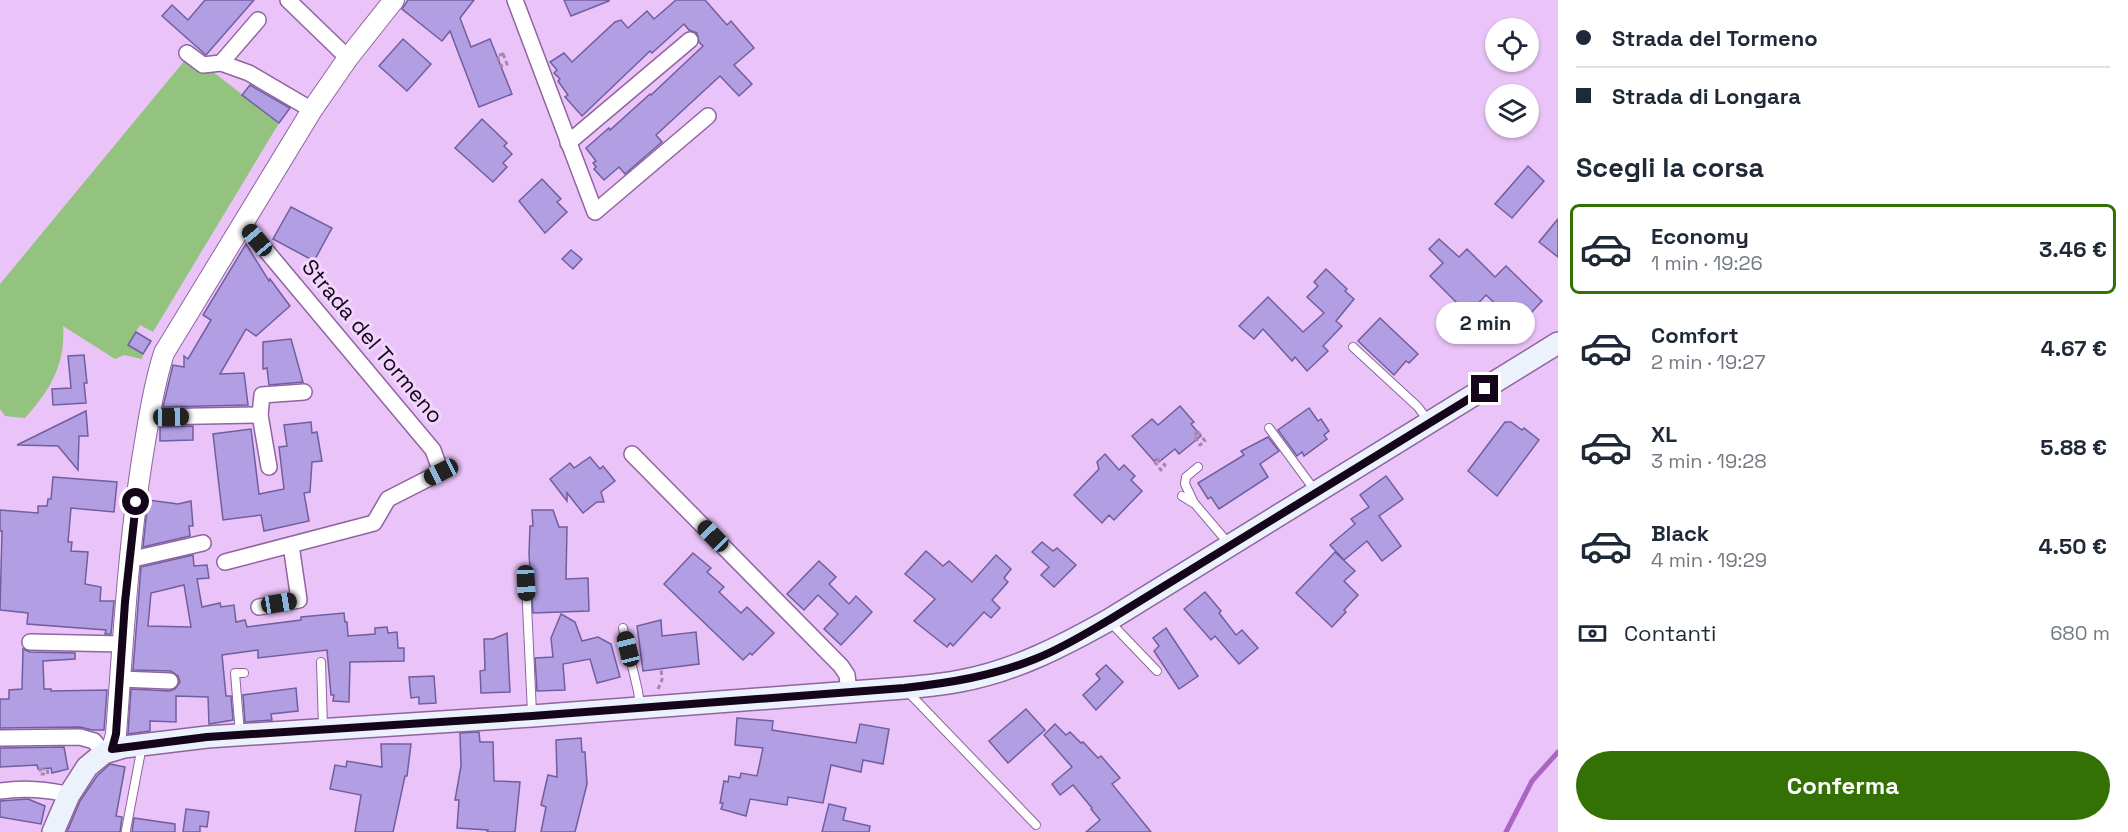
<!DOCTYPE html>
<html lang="it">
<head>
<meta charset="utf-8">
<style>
  :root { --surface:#fff; --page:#f6f6f7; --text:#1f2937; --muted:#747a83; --line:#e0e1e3; --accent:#337105 }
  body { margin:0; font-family:"Space Grotesk",sans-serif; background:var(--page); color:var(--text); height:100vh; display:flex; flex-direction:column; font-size:22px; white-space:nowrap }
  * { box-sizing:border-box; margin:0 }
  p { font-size:20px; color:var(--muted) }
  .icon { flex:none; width:33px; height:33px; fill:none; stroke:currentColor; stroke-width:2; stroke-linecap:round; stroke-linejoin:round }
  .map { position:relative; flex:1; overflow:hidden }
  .drawer { display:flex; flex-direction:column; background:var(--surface); width:570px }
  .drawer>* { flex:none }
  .guide { display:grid; align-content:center; height:132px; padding:0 18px; background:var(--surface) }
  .buttons { position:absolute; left:1485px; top:18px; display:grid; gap:12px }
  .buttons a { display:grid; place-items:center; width:54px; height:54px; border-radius:50%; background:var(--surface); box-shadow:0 2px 4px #0004; font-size:30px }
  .end { position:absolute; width:27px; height:27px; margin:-14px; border:8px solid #14051a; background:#fff; box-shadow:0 0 0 3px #fff }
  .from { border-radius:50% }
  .bubble { position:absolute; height:42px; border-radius:21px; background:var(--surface); box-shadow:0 2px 4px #0004; font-size:20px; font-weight:700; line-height:42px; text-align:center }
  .car { position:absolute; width:18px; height:36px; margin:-18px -9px; border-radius:8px; box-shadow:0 0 4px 2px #0007; background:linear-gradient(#222 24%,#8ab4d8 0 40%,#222 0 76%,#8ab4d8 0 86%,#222 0) }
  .guide b { display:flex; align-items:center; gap:21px; height:57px; font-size:22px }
  .guide b+b { border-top:2px solid var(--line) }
  .guide i { width:15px; height:15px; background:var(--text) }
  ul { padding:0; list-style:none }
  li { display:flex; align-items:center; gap:18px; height:90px; margin:0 12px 9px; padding:0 6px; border:3px solid transparent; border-radius:9px }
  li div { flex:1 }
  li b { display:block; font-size:22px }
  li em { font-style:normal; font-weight:700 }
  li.on { border-color:var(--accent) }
  li>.icon { width:54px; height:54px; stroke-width:1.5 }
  h2 { padding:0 18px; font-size:27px; line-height:72px }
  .pay { display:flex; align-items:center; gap:15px; height:66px; padding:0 18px; font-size:22px }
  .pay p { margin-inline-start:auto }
  .cta { display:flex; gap:12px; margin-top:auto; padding:12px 18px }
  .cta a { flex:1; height:69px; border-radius:36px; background:var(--accent); color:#fff; font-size:24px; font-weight:700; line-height:69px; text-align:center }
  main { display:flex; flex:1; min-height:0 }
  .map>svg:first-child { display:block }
  .green { fill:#93c37e }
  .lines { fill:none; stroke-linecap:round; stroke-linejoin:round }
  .stream { stroke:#ac65c5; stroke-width:5 }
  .building { fill:#b19ee3; stroke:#715e9e; stroke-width:1.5; fill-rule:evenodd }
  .service-casing { stroke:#8f649f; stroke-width:10 }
  .minor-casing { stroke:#8f649f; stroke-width:18 }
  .tertiary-casing { stroke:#8f649f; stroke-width:22 }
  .secondary-casing { stroke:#8f649f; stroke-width:24 }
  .path { stroke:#a486af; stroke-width:3; stroke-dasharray:4.5 3; stroke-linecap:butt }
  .service { stroke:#fff; stroke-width:8 }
  .minor { stroke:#fff; stroke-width:15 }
  .tertiary { stroke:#fff; stroke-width:20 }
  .secondary { stroke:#ecf2fb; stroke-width:21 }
  .route { stroke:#14051a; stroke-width:8 }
  .labels { text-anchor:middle; stroke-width:6; stroke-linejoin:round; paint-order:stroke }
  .street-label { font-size:22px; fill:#14051a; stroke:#f2d5fc }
</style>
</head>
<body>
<main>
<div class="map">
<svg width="1558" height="832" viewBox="0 0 1558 832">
  <rect width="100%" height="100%" fill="#eac4f8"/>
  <path class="green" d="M190 54 279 123 153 332 140 325 128 345 143 354 142 359 124 355 115 359 63 326C66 363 50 391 25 418L5 416 0 409V284Z"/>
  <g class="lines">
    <polyline class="stream" points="1506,832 1532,781 1558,752"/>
  </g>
  <g class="building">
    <polygon points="205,0 254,0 206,55 162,16 172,5 188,20"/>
    <polygon points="408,0 474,0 460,18 471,47 490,39 512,94 479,107 450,31 442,41 402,9"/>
    <polygon points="564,0 609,0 609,1 571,16"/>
    <polygon points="676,0 705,0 727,25 731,21 754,48 734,65 752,84 739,96 720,76 656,135 662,142 625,174 619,167 604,180 594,169 596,167 593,163 596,161 586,148 609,128 610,130 650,94 651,95 703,46 699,42 697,33 689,30 684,24 652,53 650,51 582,116 565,97 568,95 558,81 560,79 554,73 557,70 550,62 564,53 572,62 615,22 621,20 628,28 647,11 654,19"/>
    <polygon points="403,39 431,64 407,91 379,66"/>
    <polygon points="250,85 290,108 279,123 242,95"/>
    <polygon points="482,119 507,143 504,146 512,154 503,163 507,167 493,182 455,148"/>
    <polygon points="1528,166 1544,181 1512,218 1495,204"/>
    <polygon points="542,179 561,199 557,202 567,212 545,233 519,201"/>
    <polygon points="291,207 332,228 314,261 273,239"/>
    <polygon points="1558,219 1558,257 1539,242"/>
    <polygon points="1439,239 1459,257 1467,249 1495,277 1506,266 1542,301 1519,326 1486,295 1468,314 1430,276 1443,263 1429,249"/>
    <polygon points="246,244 269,281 270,279 290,306 256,336 246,329 220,374 244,373 248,405 163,407 173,365 184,367 184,356 188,359 211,320 203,315"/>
    <polygon points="571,250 582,259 573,269 562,259"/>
    <polygon points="1326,269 1347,289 1345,291 1354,299 1336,321 1342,326 1323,346 1328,351 1307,371 1295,357 1292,361 1263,329 1254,339 1239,326 1268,297 1303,332 1324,313 1307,297 1318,286 1314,282"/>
    <polygon points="1380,318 1418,354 1409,363 1406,361 1394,375 1358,341"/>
    <polygon points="136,332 151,341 143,354 128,345"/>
    <polygon points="291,339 303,382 269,385 267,368 263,369 263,342"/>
    <polygon points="84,355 87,383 84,383 86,403 53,405 52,389 71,388 68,356"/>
    <polygon points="1180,406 1194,422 1191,424 1201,436 1179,454 1175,449 1159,462 1157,459 1154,461 1132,436 1152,419 1158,425"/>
    <polygon points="1309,408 1318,421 1321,419 1329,431 1324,435 1327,439 1304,456 1302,452 1297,456 1278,430"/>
    <polygon points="86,411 88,436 79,436 78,470 58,446 17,445"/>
    <polygon points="311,422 312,433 317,432 322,461 312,462 310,492 304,493 309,521 264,531 261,515 223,520 213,434 251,429 259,494 284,489 279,447 287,446 284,425"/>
    <polygon points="1505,422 1511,422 1522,430 1524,428 1539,440 1497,496 1468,471"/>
    <polygon points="193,426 193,440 160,441 160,427"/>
    <polygon points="1268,437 1279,451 1260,464 1268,477 1219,509 1211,497 1208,499 1198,483 1244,455 1241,451"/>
    <polygon points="1105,454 1119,470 1124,465 1135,476 1131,480 1142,491 1114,520 1109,515 1102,523 1074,495 1099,469 1097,462"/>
    <polygon points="590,457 600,469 603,466 615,481 601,492 604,502 597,502 583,513 567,493 567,501 550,479 570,463 574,468"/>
    <polygon points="1386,476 1403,499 1379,516 1401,546 1382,561 1367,541 1344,560 1330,545 1355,524 1351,519 1369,507 1360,495"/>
    <polygon points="53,477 117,482 114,512 71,508 68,542 72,542 71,551 88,552 85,584 101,587 100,601 114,601 111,634 105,634 106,630 27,624 28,613 0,610 2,531 0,531 0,510 38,513 38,506 47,506 48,499 51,499"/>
    <polygon points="148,500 178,504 191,501 193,526 189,526 190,536 143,547"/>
    <polygon points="532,510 553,510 559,527 567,527 566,579 588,578 589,611 533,613 529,554 530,526 533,526"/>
    <polygon points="1042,542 1053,551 1057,548 1076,565 1054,587 1041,575 1049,567 1032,552"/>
    <polygon points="926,551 943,566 949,561 972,582 996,555 1011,569 1004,578 1008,582 992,600 1000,608 991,618 984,612 953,646 950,643 947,647 914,621 935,599 905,574"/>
    <polygon points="1335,552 1355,571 1344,581 1358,595 1344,610 1346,612 1332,627 1296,593"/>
    <polygon points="693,553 711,568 707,572 724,587 719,592 741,613 747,607 774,633 752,655 750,653 743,660 664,584"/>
    <path d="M193 555 194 566 207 565 209 578 197 579 202 607 220 603 221 607 234 605 236 622 245 620 247 627 301 620V617L344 613 345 622H347L348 636 375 634V628L387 627 388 633 397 632 398 648H404V661L350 662 349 702 333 701 334 695H331L327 650 258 658V650L222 655 226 696H231L233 720 209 724 208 697 176 696V722L150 721V731L128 734 131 689 170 691 175 689 180 682 178 676 171 671 133 670 141 567ZM184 585 191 627 148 626 151 593Z"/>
    <polygon points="819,561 836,577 829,584 849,604 856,596 872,612 841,645 824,629 838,614 818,595 804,610 787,594"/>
    <polygon points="1205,592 1221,611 1219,613 1236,635 1242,630 1258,648 1239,664 1215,636 1211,640 1184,609"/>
    <polygon points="561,614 575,622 582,641 598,637 611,644 620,677 597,683 590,659 563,664 565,690 537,691 535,658 553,657 551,638"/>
    <polygon points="661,620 662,636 696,632 699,664 643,671 637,626"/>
    <polygon points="1166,628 1198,676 1179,689 1154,651 1159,646 1153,638"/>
    <polygon points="507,633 510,692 481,693 480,671 485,670 484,639 493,639"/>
    <polygon points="23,649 30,652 75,653 75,659 43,661 44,689 51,689 51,691 107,690 104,730 92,730 80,727 0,728 0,699 9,699 9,690 22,689"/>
    <polygon points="1106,665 1123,682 1096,710 1083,695 1100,679 1096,674"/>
    <polygon points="434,676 436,703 419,704 419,697 411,698 409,677"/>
    <polygon points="296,688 298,711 271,714 272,720 245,722 243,695"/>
    <polygon points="1026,709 1045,730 1008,763 989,741"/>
    <polygon points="737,718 773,721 772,730 856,743 860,724 889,729 883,764 863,760 861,772 831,765 823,803 788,797 787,805 750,799 746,816 721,809 723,803 720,803 724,781 728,782 729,776 740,778 741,773 757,776 763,748 735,745"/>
    <polygon points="1055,724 1066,735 1070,732 1081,743 1083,742 1098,758 1101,756 1120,778 1112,784 1151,832 1086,832 1100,820 1091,809 1092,808 1073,785 1060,795 1052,784 1072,767 1044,735"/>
    <polygon points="479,732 480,742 493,742 494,781 520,782 515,832 487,832 488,830 457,828 459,800 455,800 461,766 460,733"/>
    <polygon points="581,738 582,752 585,752 587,784 575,832 541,832 546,807 541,805 548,775 557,777 556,740"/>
    <polygon points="381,744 411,744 407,776 405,776 393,832 355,832 361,795 330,789 335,765 346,767 347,761 382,767"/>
    <polygon points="64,747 68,769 52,773 51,768 38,769 37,765 0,767 0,748"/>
    <polygon points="110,764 125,767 116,816 122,817 120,832 67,832 80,801 97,776"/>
    <polygon points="28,799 45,806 41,824 0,817 0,801"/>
    <polygon points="829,804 846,808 843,820 870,826 869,832 822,832"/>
    <polygon points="186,809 209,812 207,827 200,826 200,832 183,832"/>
    <polygon points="134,818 175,824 175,832 132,832"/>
  </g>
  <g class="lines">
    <g class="service-casing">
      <g id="service">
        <polyline points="1353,347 1418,407 1429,422"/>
        <polyline points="1269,428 1316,492"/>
        <polyline points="1182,496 1195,504 1229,544"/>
        <polyline points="1194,503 1185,484 1186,477 1198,467"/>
        <polyline points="526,583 532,713"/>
        <polyline points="1110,622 1157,671"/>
        <polyline points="623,628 638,691 640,706"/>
        <polyline points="321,662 323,727"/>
        <polyline points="908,692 1036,825"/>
        <polyline points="240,734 235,673 244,673"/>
        <polyline points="126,830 142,746"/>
      </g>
    </g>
    <g class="minor-casing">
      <g id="minor">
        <polyline points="288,0 348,58"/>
        <polyline points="515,0 595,212 708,116"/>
        <polyline points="187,53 203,65 221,63 249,73 312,110"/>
        <polyline points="221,63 258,20"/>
        <polyline points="568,143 690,40"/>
        <polyline points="149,417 260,415"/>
        <polyline points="632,454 841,666 847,675 849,692"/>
        <polyline points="269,467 260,415 262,395 304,392"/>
        <polyline points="129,560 203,543"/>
        <polyline points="225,562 374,523 388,499 441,472 433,450 243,223"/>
        <polyline points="259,607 299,600 291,545"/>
        <polyline points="30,642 122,644"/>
        <polyline points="120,679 170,681"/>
        <polyline points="0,738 80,737 94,741 104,753"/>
        <path d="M0 791C22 788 49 789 69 795"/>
      </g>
    </g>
    <g class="tertiary-casing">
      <path id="tertiary" d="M112 749 116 734C123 643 128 551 142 460 148 424 153 388 164 353L312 110 348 58 394 0"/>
    </g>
    <g class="secondary-casing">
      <path id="secondary" d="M53 832 69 795 87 767 104 753 124 747 207 737 532 716 904 688C923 686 941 685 960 681 1014 671 1061 647 1109 620L1558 343"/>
    </g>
    <g class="path">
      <polygon points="503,54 507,64 501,66 497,56"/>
      <polygon points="1198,432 1205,441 1200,445 1194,435"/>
      <polygon points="1157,459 1165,465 1161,470 1154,461"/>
      <polyline points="658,689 662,680 661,668"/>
      <polygon points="40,769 47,769 48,774 40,774"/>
    </g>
    <use href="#service" class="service"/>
    <use href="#minor" class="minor"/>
    <use href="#tertiary" class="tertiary"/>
    <use href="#secondary" class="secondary"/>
  </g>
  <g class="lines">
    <path class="route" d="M136 502 125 602 116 734 112 749 207 737 532 716 904 688C949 683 993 676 1035 659 1061 649 1085 634 1109 620L1485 389"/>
  </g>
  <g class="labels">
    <g class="street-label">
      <text transform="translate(373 341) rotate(50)" y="8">Strada del Tormeno</text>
    </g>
  </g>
</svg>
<div class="buttons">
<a><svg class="icon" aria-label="locate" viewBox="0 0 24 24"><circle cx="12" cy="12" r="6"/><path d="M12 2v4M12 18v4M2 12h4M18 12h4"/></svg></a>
<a><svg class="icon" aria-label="layers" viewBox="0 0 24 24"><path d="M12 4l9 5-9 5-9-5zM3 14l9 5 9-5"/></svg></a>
</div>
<i class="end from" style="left:136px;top:502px"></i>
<i class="end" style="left:1485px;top:389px"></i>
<div class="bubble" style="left:1436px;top:302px;width:99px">2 min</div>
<i class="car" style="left:257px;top:240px;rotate:320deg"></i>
<i class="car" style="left:171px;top:417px;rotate:89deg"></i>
<i class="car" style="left:441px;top:472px;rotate:243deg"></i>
<i class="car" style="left:713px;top:536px;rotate:316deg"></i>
<i class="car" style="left:526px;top:583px;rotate:177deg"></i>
<i class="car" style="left:279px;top:603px;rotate:81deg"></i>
<i class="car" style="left:628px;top:649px;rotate:346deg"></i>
</div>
<section class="drawer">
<div class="guide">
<b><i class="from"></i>Strada del Tormeno</b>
<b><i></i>Strada di Longara</b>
</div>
<h2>Scegli la corsa</h2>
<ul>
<li class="on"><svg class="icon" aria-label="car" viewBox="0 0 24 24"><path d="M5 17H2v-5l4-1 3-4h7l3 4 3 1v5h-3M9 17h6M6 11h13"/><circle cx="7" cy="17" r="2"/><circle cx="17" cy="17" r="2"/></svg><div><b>Economy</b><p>1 min · 19:26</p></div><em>3.46 €</em></li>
<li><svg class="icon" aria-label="car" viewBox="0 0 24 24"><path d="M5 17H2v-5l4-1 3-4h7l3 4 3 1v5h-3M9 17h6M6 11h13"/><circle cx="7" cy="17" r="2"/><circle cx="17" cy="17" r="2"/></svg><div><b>Comfort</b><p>2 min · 19:27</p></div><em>4.67 €</em></li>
<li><svg class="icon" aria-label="car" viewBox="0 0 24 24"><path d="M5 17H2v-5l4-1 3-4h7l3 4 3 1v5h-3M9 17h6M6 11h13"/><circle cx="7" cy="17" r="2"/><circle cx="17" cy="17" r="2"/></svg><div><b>XL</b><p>3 min · 19:28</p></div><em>5.88 €</em></li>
<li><svg class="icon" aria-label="car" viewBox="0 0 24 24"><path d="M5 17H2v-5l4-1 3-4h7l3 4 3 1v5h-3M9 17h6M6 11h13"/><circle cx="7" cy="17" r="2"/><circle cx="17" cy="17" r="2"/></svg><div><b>Black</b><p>4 min · 19:29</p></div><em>4.50 €</em></li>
</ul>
<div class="pay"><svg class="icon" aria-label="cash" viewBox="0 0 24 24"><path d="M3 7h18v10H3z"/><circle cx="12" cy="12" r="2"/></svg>Contanti<p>680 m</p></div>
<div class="cta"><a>Conferma</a></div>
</section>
</main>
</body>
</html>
